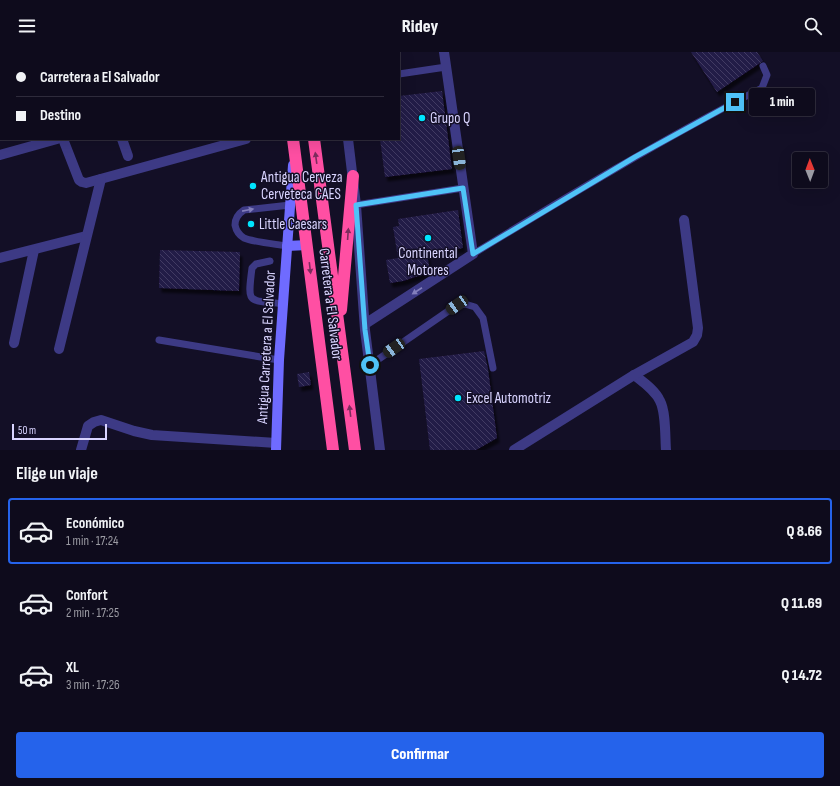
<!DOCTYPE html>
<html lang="es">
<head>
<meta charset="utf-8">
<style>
  :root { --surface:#0e0b1c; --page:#171425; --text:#f1f3f6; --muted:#9b9ba3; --line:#2e2b3b; --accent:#2563eb }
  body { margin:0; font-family:"Sofia Sans Condensed",sans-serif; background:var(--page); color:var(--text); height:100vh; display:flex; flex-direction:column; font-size:15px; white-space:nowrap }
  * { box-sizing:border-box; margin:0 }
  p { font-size:13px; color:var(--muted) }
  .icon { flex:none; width:22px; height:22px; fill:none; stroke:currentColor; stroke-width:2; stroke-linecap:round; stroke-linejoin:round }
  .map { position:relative; height:398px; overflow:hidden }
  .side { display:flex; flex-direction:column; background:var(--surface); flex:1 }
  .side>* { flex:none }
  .hud { position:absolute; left:0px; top:0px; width:400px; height:88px; box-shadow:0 4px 16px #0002,0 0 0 1px var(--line); display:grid; align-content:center; height:88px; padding:0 16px; background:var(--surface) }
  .needle { width:26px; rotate:359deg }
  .tools { position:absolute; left:792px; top:100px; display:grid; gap:8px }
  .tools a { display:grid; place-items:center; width:36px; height:36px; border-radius:4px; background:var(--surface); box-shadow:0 4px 16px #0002,0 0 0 1px var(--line); font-size:20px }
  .scale { position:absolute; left:12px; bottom:10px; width:95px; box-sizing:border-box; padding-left:4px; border:2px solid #d9d4ff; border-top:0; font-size:11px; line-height:14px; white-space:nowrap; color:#d9d4ff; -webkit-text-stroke:3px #130f26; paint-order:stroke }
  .end { position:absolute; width:18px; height:18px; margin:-9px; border:5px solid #4fc3f7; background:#111; box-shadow:0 0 0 2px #111 }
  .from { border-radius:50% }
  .bubble { position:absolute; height:28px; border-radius:4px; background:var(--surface); box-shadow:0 4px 16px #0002,0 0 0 1px var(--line); font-size:13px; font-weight:800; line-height:28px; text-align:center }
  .car { position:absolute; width:12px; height:24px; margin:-12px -6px; border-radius:5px; box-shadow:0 0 3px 1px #0007; background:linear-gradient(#222 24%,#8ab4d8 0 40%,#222 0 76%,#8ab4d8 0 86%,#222 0) }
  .hud b { display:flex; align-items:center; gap:14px; height:38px; font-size:15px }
  .hud b+b { border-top:1px solid var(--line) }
  .hud i { width:10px; height:10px; background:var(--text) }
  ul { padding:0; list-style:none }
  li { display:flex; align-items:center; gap:12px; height:66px; margin:0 8px 6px; padding:0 8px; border:2px solid transparent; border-radius:4px }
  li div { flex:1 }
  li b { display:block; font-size:15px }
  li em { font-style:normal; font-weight:800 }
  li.active { border-color:var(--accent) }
  li>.icon { width:36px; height:36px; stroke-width:1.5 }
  h2 { padding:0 16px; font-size:18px; line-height:48px }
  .action { display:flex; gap:8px; margin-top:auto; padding:8px 16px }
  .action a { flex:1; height:46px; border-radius:4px; background:var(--accent); color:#fff; font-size:16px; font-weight:800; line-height:46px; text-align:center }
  header { display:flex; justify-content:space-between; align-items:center; height:52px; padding:0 16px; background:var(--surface); font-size:18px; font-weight:800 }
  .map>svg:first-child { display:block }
  .building { fill:url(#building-back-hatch); filter:url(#shadow) }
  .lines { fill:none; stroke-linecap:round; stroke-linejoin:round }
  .lane { stroke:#3d3a85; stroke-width:7 }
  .street { stroke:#3d3a85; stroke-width:10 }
  .secondary { stroke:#6f6bff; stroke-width:10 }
  .highway { stroke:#ff4fa3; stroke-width:12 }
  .oneway { fill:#7d2c5e }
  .oneway2 { fill:#837fbc }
  .route { stroke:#4fc3f7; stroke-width:5 }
  .poi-dot { fill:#00e5ff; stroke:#130f26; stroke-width:1.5 }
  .labels { text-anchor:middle; stroke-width:3; stroke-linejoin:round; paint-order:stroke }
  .poi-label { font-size:15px; fill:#d9d4ff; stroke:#130f26; text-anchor:start }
  .street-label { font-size:15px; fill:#d9d4ff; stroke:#130f26 }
</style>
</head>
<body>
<header><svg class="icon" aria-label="menu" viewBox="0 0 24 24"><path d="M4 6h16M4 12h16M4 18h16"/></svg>Ridey<svg class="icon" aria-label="search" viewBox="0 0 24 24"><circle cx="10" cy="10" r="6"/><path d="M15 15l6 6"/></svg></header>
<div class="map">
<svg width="840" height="398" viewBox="0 0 840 398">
  <defs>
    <pattern id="building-back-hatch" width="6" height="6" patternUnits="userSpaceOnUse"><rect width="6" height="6" fill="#241b47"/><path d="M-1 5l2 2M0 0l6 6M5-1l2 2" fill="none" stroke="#433b63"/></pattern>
    <filter id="shadow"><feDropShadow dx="2.5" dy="4.5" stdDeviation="1" flood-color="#0009"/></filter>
  </defs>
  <rect width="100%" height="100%" fill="#130f26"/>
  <g class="building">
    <polygon points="691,0 757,0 763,9 717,40"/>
    <polygon points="442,39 452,117 385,125 380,87 399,87 399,44"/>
    <polygon points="458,158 463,196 427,201 430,220 403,229 390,231 386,208 398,206 393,175 399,174 398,167"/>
    <polygon points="160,198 240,200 239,239 159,236"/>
    <polygon points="484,299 488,317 497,386 476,398 430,398 419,307"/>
    <polygon points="309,320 311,333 299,335 297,322"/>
  </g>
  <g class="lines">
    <g class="lane">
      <polyline points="399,22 446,15"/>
      <polyline points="356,153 463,136"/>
      <path d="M287 194C275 192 253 190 244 186 239 183 236 178 235 173 235 166 238 162 244 158L290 153"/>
      <path d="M473 202C568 144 663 87 762 36L767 23 763 14"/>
      <path d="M270 209 256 212 252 216C247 254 248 247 283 252"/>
      <polyline points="159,288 279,308"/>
      <polyline points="370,313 457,253 465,252 475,255 483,266 493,316"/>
    </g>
    <g class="street">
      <polyline points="34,0 34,1"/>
      <polyline points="91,0 91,1"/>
      <polyline points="228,0 228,1"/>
      <polyline points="336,0 337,1"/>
      <polyline points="200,1 203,0"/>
      <polyline points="63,87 79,128 82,130 86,131 246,87"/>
      <polyline points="122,87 128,104"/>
      <polyline points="348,87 356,153 365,278 380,398"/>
      <polyline points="0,103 57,87"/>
      <polyline points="0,206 86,184"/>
      <polyline points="365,272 473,202 444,0"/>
      <polyline points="14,291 34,198"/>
      <polyline points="59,297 101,127"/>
      <path d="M634 323C643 330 655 338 660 349 666 360 665 385 666 398"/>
      <polyline points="81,398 88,374 94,370 101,368 134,379 152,383 276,391"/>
      <polyline points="514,398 634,323 693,290 697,283 698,276 684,168"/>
    </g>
    <g class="secondary">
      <polyline points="287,194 307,193"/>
      <polyline points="276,398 279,308 293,113"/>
    </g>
    <g class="highway">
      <polyline points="281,0 281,1"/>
      <polyline points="301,0 301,1"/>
      <polyline points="323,1 323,0"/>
      <polyline points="293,87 333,398"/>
      <polyline points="314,87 355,398"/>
      <polyline points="341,258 353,124"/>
    </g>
  </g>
  <defs><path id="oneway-solid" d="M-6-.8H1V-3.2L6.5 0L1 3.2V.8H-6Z"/></defs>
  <g class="oneway">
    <use href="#oneway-solid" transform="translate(316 106) rotate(-98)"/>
    <use href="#oneway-solid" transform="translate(348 182) rotate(-86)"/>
    <use href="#oneway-solid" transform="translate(310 216) rotate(83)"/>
    <use href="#oneway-solid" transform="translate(350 359) rotate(-97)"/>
  </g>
  <g class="oneway2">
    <use href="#oneway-solid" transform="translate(248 158) rotate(-11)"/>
    <use href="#oneway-solid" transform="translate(417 239) rotate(147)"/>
  </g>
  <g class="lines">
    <polyline class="route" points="370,313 365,278 356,153 463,136 473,202 635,105 735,50"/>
  </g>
  <g class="poi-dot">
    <circle cx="422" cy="66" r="4"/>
    <circle cx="253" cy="134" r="4"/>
    <circle cx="251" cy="172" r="4"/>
    <circle cx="428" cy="186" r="4"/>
    <circle cx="458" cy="346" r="4"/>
  </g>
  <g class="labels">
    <g class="poi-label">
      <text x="430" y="71">Grupo Q</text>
      <text x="261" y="130">Antigua Cerveza<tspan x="261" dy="17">Cerveteca CAES</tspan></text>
      <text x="259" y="177">Little Caesars</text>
      <text x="428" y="206" text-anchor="middle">Continental<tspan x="428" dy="17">Motores</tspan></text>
      <text x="466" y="351">Excel Automotriz</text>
    </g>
    <g class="street-label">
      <text transform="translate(331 252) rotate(83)" y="5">Carretera a El Salvador</text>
      <text transform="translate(266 295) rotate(-87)" y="5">Antigua Carretera a El Salvador</text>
    </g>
  </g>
</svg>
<div class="tools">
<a><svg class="needle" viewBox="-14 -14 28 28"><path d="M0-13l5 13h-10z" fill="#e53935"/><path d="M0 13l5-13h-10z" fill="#9b9ba3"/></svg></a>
</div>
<div class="scale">50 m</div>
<i class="end from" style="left:370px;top:313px"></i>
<i class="end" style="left:735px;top:50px"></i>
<div class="bubble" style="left:749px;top:36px;width:66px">1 min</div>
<i class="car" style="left:459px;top:106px;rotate:172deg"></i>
<i class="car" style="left:457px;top:253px;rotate:236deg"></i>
<i class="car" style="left:394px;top:296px;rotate:235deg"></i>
<div class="hud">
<b><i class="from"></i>Carretera a El Salvador</b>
<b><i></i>Destino</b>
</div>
</div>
<section class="side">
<h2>Elige un viaje</h2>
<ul>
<li class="active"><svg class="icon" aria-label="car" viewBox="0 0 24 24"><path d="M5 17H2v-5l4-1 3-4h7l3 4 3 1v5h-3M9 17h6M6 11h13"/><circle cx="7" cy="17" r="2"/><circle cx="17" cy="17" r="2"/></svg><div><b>Económico</b><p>1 min · 17:24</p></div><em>Q 8.66</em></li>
<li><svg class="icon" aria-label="car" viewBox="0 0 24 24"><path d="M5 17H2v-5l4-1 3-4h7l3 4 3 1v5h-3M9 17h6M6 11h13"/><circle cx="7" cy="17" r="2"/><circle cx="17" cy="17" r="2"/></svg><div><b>Confort</b><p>2 min · 17:25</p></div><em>Q 11.69</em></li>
<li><svg class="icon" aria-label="car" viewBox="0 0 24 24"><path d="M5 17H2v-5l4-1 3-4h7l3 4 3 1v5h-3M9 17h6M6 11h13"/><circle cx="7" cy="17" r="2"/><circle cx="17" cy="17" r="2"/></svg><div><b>XL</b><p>3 min · 17:26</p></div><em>Q 14.72</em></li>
</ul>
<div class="action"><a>Confirmar</a></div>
</section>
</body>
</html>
